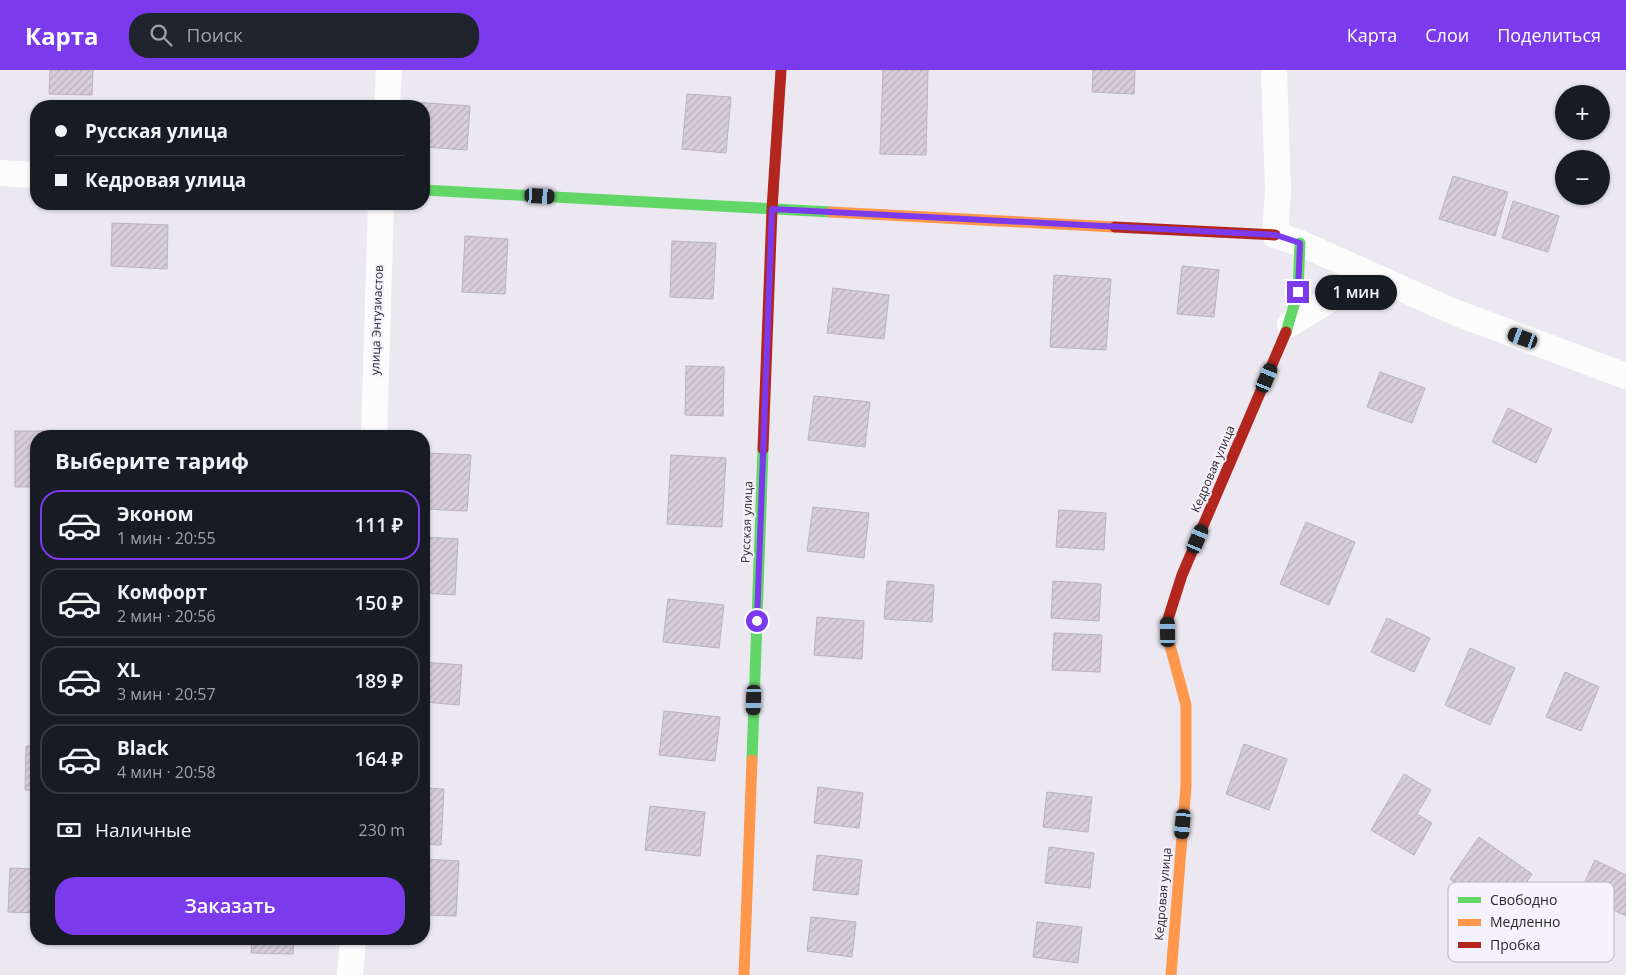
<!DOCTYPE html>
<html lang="ru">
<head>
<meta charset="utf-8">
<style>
  :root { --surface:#171b24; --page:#20242c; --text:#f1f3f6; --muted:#9ea1a6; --line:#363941; --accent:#7c3aed }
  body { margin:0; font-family:"Open Sans",sans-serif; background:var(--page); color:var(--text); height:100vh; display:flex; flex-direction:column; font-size:19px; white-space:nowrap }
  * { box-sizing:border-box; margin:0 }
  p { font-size:16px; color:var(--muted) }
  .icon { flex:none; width:28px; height:28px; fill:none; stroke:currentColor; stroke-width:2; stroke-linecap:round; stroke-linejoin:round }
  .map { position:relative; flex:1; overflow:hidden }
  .sheet { position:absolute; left:30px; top:360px; width:400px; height:515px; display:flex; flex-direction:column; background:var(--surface); border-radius:20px; box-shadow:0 1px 4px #0004 }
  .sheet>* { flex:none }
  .hud { position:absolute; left:30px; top:30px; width:400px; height:110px; border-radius:20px; box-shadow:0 1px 4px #0004; display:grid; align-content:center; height:110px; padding:0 25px; background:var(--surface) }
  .controls { position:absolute; left:1555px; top:15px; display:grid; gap:10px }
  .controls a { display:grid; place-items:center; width:55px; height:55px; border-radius:50%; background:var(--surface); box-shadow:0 1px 4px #0004; font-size:25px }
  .end { position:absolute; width:22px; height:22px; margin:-11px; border:6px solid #7c3aed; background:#fff; box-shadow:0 0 0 2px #fff }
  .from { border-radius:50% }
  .bubble { position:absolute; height:35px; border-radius:18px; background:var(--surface); box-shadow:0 1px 4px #0004; font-size:16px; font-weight:600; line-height:35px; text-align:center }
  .car { position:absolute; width:15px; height:30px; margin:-15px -8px; border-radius:6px; box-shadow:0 0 4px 1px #0007; background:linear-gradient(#222 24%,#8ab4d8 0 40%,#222 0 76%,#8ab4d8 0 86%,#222 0) }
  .hud b { display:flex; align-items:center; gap:18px; height:48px; font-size:19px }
  .hud b+b { border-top:1px solid var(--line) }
  .hud i { width:12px; height:12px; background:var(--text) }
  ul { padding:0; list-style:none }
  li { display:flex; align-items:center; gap:15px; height:70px; margin:0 10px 8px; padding:0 15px; border:2px solid var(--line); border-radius:20px }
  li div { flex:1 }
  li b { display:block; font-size:19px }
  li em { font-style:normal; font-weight:600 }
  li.selected { border-color:var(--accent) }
  li>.icon { width:45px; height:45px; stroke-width:1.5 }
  h2 { padding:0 25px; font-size:22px; line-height:60px }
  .pay { display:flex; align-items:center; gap:12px; height:55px; padding:0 25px; font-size:19px }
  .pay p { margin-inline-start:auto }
  .primary-button { display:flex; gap:10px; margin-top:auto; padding:10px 25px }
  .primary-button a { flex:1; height:58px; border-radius:20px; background:var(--accent); color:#fff; font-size:20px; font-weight:600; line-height:58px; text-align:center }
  header { display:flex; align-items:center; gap:30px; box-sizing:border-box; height:70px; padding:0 25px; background:var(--accent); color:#fff }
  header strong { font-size:24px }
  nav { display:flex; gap:28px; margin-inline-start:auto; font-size:18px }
  .search { width:350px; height:45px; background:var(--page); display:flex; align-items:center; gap:12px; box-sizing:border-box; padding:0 18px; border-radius:20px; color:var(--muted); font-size:19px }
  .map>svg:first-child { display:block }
  .building { fill:url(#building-hatch); stroke:#b8b3b9 }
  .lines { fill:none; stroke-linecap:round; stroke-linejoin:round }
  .street { stroke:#fcfcfd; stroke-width:26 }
  .fast { stroke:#63d668; stroke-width:11 }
  .slow { stroke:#ff974d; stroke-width:11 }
  .jam { stroke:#b3261e; stroke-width:11 }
  .route { stroke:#7c3aed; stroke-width:6 }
  .labels { text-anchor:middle; stroke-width:4; stroke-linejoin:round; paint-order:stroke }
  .street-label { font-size:12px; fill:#2b282f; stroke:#f6f2fd }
  .key { fill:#f6f2fd; stroke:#b9b5bf; stroke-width:1 }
  .key-label { font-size:14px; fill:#2b282f }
</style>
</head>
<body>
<header>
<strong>Карта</strong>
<div class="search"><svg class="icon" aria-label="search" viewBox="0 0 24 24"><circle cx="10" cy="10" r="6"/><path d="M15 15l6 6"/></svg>Поиск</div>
<nav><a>Карта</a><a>Слои</a><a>Поделиться</a></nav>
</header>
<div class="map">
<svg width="1626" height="905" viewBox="0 0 1626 905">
  <defs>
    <pattern id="building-hatch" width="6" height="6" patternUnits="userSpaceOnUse" patternTransform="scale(1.25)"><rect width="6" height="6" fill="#d8ced8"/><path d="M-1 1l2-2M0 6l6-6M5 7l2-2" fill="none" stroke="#bab1ba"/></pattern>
  </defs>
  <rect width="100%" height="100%" fill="#ebe8f1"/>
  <g class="building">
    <polygon points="50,0 93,0 92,25 49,24"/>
    <polygon points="883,0 928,0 926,85 880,84"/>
    <polygon points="1093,0 1135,0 1134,24 1092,22"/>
    <polygon points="687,24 731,27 726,83 682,79"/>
    <polygon points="414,32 470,36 467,80 424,77 424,36 414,36"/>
    <polygon points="1453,106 1508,122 1495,166 1439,149"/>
    <polygon points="1513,131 1559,146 1548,182 1502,168"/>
    <polygon points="112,153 168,155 167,199 111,196"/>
    <polygon points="465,166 508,169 505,224 462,222"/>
    <polygon points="672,171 716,173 713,229 670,227"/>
    <polygon points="1182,196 1219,200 1214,247 1177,244"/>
    <polygon points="1054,205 1111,209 1106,280 1050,277"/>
    <polygon points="833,218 889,225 884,269 827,263"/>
    <polygon points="686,296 724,297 723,346 685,345"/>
    <polygon points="1380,302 1425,318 1412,353 1367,337"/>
    <polygon points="814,326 870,332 865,377 808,370"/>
    <polygon points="1508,338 1552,359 1536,393 1492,372"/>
    <polygon points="15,361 59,361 59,366 36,366 36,417 15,417"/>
    <polygon points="427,383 471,385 467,441 424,439"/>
    <polygon points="671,385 726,388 722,457 667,454"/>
    <polygon points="813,437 869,443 864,488 807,481"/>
    <polygon points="1059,440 1106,443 1104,480 1056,477"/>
    <polygon points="1306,452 1355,472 1329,535 1280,514"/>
    <polygon points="424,467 458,469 455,525 424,523"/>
    <polygon points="887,511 934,515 932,552 884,549"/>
    <polygon points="1053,511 1101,514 1099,551 1051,548"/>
    <polygon points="668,529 724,535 719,578 663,572"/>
    <polygon points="817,547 864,551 862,589 814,585"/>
    <polygon points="1387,548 1430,568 1414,602 1371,582"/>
    <polygon points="1054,563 1102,565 1100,602 1052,600"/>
    <polygon points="1470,578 1515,598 1490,655 1445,635"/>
    <polygon points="424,592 462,595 459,635 424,632"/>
    <polygon points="1565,602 1599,617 1581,661 1546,647"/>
    <polygon points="664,641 720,647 715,691 659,685"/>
    <polygon points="1244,674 1287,689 1269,740 1226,724"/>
    <polygon points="26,676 36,676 36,720 25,720"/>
    <polygon points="1404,704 1431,720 1417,744 1432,753 1414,785 1371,760"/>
    <polygon points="818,717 863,723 859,758 814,753"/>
    <polygon points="424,718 444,719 441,775 424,774"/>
    <polygon points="1047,722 1092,727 1088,762 1043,757"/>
    <polygon points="650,736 705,742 700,786 645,780"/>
    <polygon points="1479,767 1532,804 1503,846 1450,809"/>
    <polygon points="1049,777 1094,783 1090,818 1045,813"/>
    <polygon points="817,785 862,790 858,825 813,820"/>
    <polygon points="424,789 459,791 456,846 424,845"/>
    <polygon points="1595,790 1626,805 1626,846 1579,824"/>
    <polygon points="10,798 36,799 36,843 8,842"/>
    <polygon points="811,847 856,852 852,887 807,881"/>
    <polygon points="1037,852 1082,857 1078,893 1033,887"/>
    <polygon points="252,869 294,869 293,884 251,883"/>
  </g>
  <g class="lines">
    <g class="street">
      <polyline points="1274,0 1278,121 1275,165 1300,173 1454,242 1626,306"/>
      <polyline points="387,36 389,0"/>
      <polyline points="0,103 36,105"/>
      <polyline points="1290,254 1331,229 1380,209"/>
      <polyline points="374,366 381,134"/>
      <polyline points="350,905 353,869"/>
    </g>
    <g class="fast">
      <polyline points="424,120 831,142"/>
      <polyline points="1286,262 1298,222 1300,173"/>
      <polyline points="752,690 763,379"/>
    </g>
    <g class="slow">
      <polyline points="831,142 1115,157"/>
      <polyline points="1168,568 1186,635 1186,716 1171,905"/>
      <polyline points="744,905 752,690"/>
    </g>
    <g class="jam">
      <polyline points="1115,157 1275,165"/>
      <polyline points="763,379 772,139 781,0"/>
      <polyline points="1168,568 1168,549 1182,505 1286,262"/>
    </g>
  </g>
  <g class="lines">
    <polyline class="route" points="757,551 772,139 1276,165 1300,173 1298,222"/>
  </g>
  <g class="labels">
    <g class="street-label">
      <text transform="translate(377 250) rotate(-88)" y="4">улица Энтузиастов</text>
      <text transform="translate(1213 399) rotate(-67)" y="4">Кедровая улица</text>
      <text transform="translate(747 452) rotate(-88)" y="4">Русская улица</text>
      <text transform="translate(1163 824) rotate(-85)" y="4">Кедровая улица</text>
    </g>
  </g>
  <rect x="1448" y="812" width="166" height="80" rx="8" class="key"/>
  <rect x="1458" y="827" width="23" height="6" fill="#63d668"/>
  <rect x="1458" y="849" width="23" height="7" fill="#ff974d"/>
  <rect x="1458" y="872" width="23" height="6" fill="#b3261e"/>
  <g class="key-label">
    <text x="1490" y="835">Свободно</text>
    <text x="1490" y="857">Медленно</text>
    <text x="1490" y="880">Пробка</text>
  </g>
</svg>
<div class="controls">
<a>+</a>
<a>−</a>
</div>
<i class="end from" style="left:757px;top:551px"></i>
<i class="end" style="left:1298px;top:222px"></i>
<div class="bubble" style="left:1315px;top:205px;width:82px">1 мин</div>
<i class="car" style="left:540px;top:126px;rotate:93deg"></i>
<i class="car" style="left:1523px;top:268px;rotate:290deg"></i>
<i class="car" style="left:1267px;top:308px;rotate:23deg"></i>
<i class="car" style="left:1198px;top:469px;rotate:23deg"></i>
<i class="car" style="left:1168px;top:562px;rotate:359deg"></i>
<i class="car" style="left:754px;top:630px;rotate:182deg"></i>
<i class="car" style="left:1183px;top:754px;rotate:185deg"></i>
<div class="hud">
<b><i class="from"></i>Русская улица</b>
<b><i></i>Кедровая улица</b>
</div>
<section class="sheet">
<h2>Выберите тариф</h2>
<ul>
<li class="selected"><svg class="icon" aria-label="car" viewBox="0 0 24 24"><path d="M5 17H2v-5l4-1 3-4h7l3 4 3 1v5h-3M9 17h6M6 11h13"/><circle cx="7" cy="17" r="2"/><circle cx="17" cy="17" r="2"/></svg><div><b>Эконом</b><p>1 мин · 20:55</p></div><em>111 ₽</em></li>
<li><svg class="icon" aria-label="car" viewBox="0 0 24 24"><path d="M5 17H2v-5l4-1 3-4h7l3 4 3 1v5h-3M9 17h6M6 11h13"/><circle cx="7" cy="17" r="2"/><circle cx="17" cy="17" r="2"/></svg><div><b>Комфорт</b><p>2 мин · 20:56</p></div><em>150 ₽</em></li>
<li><svg class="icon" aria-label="car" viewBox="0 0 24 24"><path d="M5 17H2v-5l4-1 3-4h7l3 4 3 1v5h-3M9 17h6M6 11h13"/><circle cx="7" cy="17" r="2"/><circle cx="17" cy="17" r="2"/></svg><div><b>XL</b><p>3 мин · 20:57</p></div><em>189 ₽</em></li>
<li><svg class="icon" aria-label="car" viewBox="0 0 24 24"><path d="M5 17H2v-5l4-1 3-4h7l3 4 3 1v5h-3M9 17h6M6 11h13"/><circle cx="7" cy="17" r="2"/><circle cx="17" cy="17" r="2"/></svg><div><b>Black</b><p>4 мин · 20:58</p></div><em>164 ₽</em></li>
</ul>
<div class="pay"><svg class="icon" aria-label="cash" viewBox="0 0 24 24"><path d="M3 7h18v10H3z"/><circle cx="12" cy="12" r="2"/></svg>Наличные<p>230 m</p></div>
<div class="primary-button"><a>Заказать</a></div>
</section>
</div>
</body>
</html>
